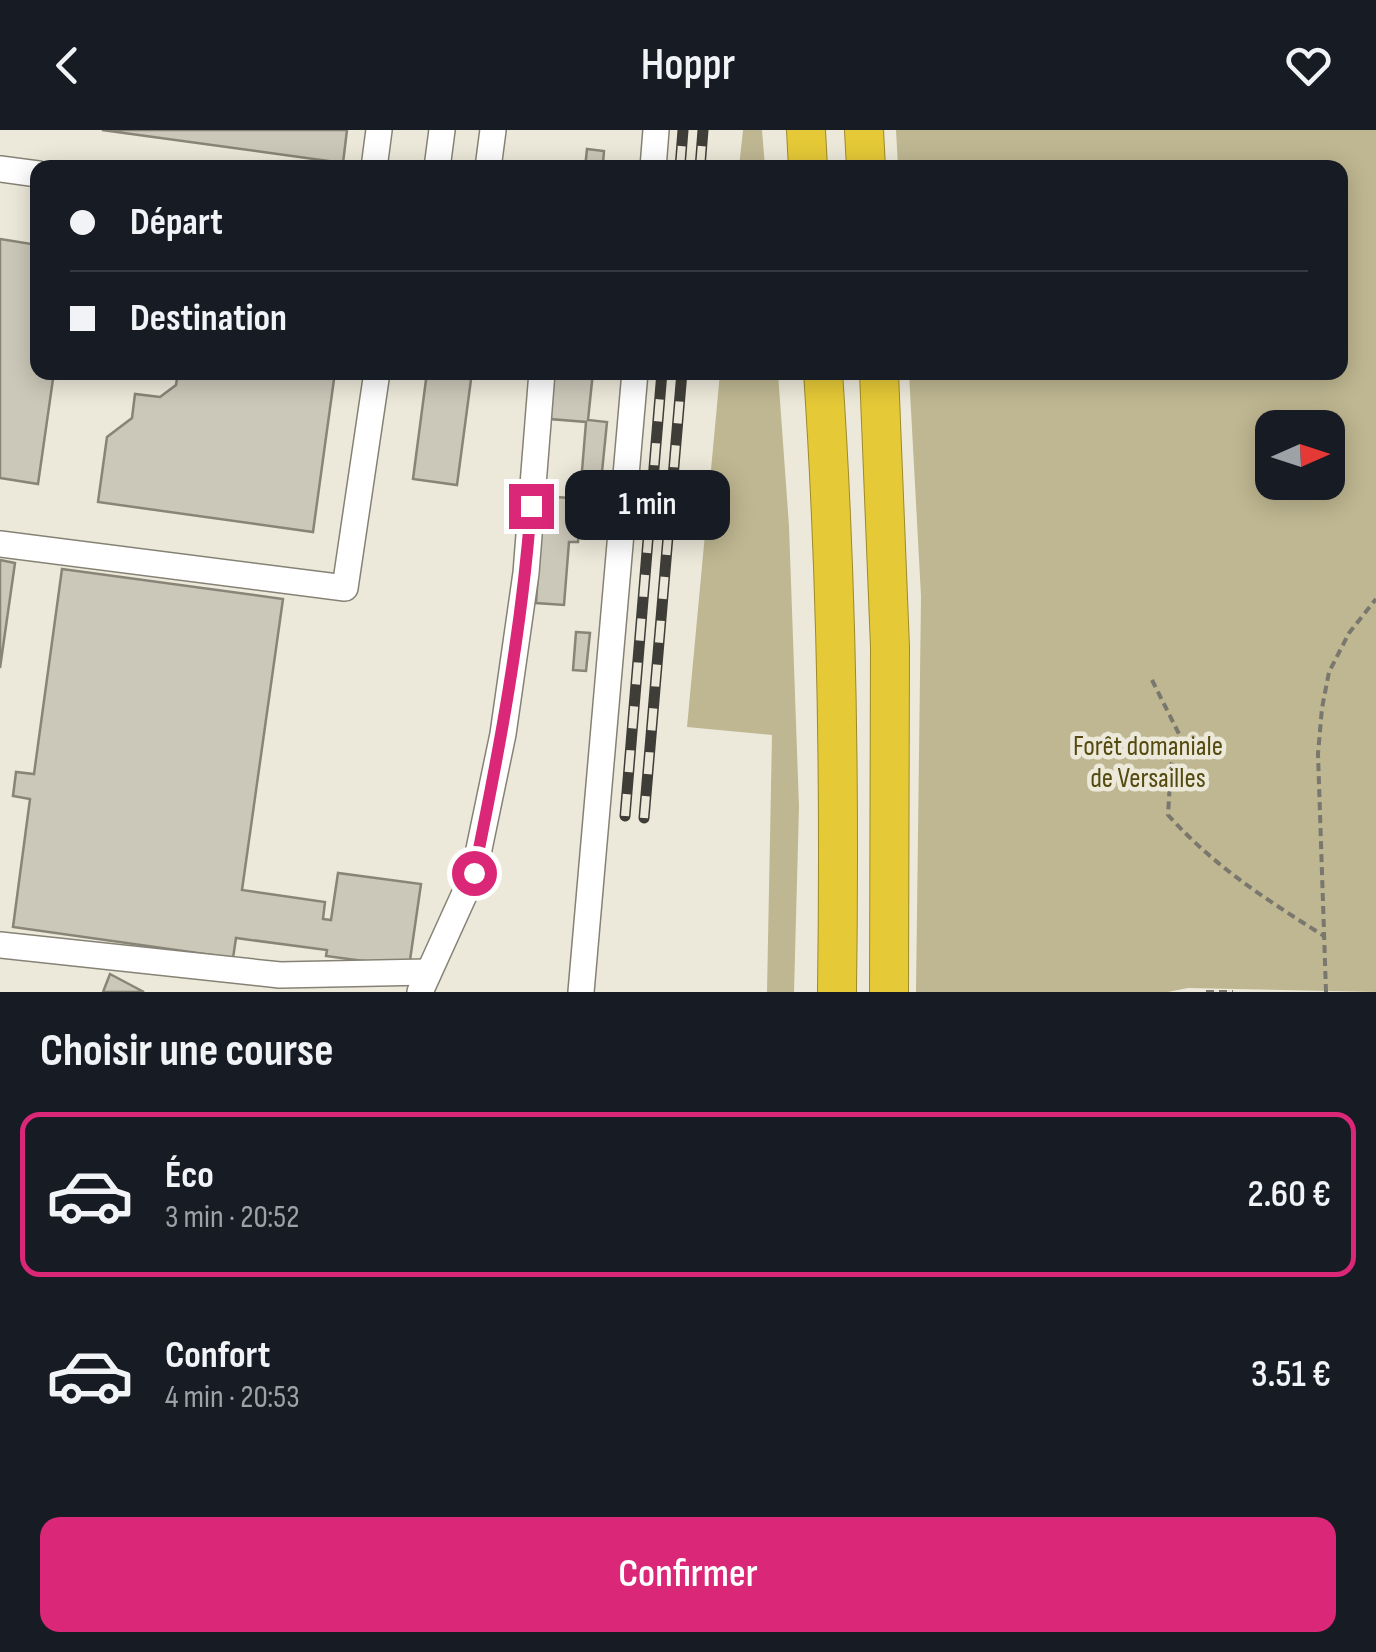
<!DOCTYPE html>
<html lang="fr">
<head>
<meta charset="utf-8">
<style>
  :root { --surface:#171b24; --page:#20242c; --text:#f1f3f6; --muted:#9ea1a6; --line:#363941; --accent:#db2777 }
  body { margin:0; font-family:"Sofia Sans Condensed",sans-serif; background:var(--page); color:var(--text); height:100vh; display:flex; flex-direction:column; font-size:38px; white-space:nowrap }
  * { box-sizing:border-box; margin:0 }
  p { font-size:32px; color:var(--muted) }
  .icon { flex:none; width:55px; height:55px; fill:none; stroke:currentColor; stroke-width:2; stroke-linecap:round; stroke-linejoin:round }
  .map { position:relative; height:862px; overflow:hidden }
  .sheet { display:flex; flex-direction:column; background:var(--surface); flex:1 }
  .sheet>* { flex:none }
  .hud { position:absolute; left:30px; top:30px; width:1318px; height:220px; border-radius:20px; box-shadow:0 5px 25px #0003; display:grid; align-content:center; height:220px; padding:0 40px; background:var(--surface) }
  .needle { width:65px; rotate:87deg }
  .fabs { position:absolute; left:1255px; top:280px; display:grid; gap:20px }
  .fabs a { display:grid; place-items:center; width:90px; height:90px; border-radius:20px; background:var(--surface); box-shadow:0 5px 25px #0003; font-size:50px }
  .end { position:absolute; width:45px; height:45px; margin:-22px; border:12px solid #db2777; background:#fff; box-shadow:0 0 0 5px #fff }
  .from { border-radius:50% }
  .bubble { position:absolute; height:70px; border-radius:20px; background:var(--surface); box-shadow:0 5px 25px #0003; font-size:32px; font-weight:600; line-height:70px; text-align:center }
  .hud b { display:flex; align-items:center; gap:35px; height:95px; font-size:38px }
  .hud b+b { border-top:2px solid var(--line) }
  .hud i { width:25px; height:25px; background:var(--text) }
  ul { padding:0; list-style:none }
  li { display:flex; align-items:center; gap:30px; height:165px; margin:0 20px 15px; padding:0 20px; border:5px solid transparent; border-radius:20px }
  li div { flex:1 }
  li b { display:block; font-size:38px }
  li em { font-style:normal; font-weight:600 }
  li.active { border-color:var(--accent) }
  li>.icon { width:90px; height:90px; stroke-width:1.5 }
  h2 { padding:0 40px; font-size:45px; line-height:120px }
  .cta { display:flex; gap:20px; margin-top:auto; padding:20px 40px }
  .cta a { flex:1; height:115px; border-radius:20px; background:var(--accent); color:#fff; font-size:40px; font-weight:600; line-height:115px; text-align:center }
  header { display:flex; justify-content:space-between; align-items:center; height:130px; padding:0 40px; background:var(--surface); font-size:45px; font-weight:600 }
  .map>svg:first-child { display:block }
  .green { fill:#bfb791; fill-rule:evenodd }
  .building { fill:#cbc8b9; stroke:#888578; stroke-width:2.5 }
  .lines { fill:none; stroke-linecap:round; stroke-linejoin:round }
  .minor-casing { stroke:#858275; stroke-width:28 }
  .highway-casing { stroke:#9d8a2a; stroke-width:40 }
  .path { stroke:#79776e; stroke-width:4; stroke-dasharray:8 5; stroke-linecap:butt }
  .minor { stroke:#fff; stroke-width:25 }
  .highway { stroke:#e5c937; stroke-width:38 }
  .rail-casing { stroke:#3f3d37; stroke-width:11 }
  .rail { stroke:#ece9da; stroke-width:8; stroke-dasharray:22; stroke-linecap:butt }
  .route { stroke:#db2777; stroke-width:12 }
  .labels { text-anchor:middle; stroke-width:9; stroke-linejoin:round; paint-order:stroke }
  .park-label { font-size:28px; fill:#54490f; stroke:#ece9da }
</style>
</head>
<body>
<header><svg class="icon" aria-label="back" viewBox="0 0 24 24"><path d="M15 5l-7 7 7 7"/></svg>Hoppr<svg class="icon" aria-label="heart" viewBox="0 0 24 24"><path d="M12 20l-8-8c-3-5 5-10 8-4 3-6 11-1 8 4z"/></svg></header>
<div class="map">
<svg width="1376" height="862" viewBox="0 0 1376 862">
  <rect width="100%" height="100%" fill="#ece9da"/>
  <g class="green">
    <polygon points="743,0 762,0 765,37 739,37"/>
    <path d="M896 0H1376V862L1188 858 1168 862H916L921 466 909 243 1340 242V38L898 37ZM1272 298H1328V352H1272Z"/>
    <polygon points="720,243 778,243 789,396 799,677 794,862 767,862 772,605 687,597"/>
  </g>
  <g class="building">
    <polygon points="102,0 347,0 343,33"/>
    <polygon points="587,19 604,21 603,33 593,32 592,38 585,38"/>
    <polygon points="0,109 38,115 38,242 54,242 38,354 0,348"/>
    <polygon points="178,242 335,242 313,402 98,372 107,307 132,288 135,264 160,267 176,255"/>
    <polygon points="427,242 472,242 457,355 413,349"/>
    <polygon points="554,242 593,242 588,290 607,292 602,342 582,341 586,292 550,289"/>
    <polygon points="543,366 582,369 578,412 569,412 564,475 536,473"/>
    <polygon points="0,430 15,433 0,538"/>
    <polygon points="62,439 283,469 242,760 325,772 323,789 331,790 338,743 421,754 409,837 326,826 327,820 236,808 233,828 13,797 30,669 13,666 16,642 34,644"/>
    <polygon points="576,502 590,503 586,541 573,540"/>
    <polygon points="110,844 144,862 103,862"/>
  </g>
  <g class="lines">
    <g class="minor-casing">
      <g id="minor">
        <polyline points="374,38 379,0"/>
        <polyline points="437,38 442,0"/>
        <polyline points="488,38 493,0"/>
        <polyline points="653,38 656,0"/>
        <polyline points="0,39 38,44"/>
        <polyline points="0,414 345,458 377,242"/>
        <polyline points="0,815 280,845 428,842"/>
        <polyline points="420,862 474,743 503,604 526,443 542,242"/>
        <polyline points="581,862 635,242"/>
      </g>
    </g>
    <g class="highway-casing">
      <g id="highway">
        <polyline points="806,0 808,38"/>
        <polyline points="864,0 866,38"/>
        <path d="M823 242C837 449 840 655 837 862"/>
        <polyline points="879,242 890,517 889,862"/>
      </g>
    </g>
    <g class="path">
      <path d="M1152 550 1181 608 1171 635 1168 685C1215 737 1264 768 1324 806"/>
      <polyline points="1206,862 1233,862"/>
      <polyline points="1326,862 1318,624 1322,578 1329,542 1349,503 1376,469"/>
    </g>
    <use href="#minor" class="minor"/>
    <use href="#highway" class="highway"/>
    <g class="rail-casing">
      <g id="rail">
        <polyline points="680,38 683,0"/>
        <polyline points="700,38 703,0"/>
        <polyline points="625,686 662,242"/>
        <polyline points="644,688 682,242"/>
      </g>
    </g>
    <use href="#rail" class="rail"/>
  </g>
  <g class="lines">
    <path class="route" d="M474 743C499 622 522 500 531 376"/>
  </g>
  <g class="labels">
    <g class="park-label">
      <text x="1148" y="625">Forêt domaniale<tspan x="1148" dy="32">de Versailles</tspan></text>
    </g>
  </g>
</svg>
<div class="fabs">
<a><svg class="needle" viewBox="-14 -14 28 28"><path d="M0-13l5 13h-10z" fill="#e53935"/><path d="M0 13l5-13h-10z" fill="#9ea1a6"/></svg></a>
</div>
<i class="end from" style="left:474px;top:743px"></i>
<i class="end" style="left:531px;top:376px"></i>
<div class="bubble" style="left:565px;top:340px;width:165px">1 min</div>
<div class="hud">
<b><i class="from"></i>Départ</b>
<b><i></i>Destination</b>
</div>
</div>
<section class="sheet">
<h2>Choisir une course</h2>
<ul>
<li class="active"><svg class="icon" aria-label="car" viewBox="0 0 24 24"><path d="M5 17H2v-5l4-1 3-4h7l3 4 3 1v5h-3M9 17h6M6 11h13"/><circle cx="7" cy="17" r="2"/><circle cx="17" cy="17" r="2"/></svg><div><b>Éco</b><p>3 min · 20:52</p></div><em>2.60 €</em></li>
<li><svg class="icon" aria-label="car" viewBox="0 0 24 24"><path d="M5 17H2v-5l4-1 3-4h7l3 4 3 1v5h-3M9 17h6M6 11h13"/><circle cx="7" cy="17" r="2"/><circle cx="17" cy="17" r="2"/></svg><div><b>Confort</b><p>4 min · 20:53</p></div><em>3.51 €</em></li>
</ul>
<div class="cta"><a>Confirmer</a></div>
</section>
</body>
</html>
